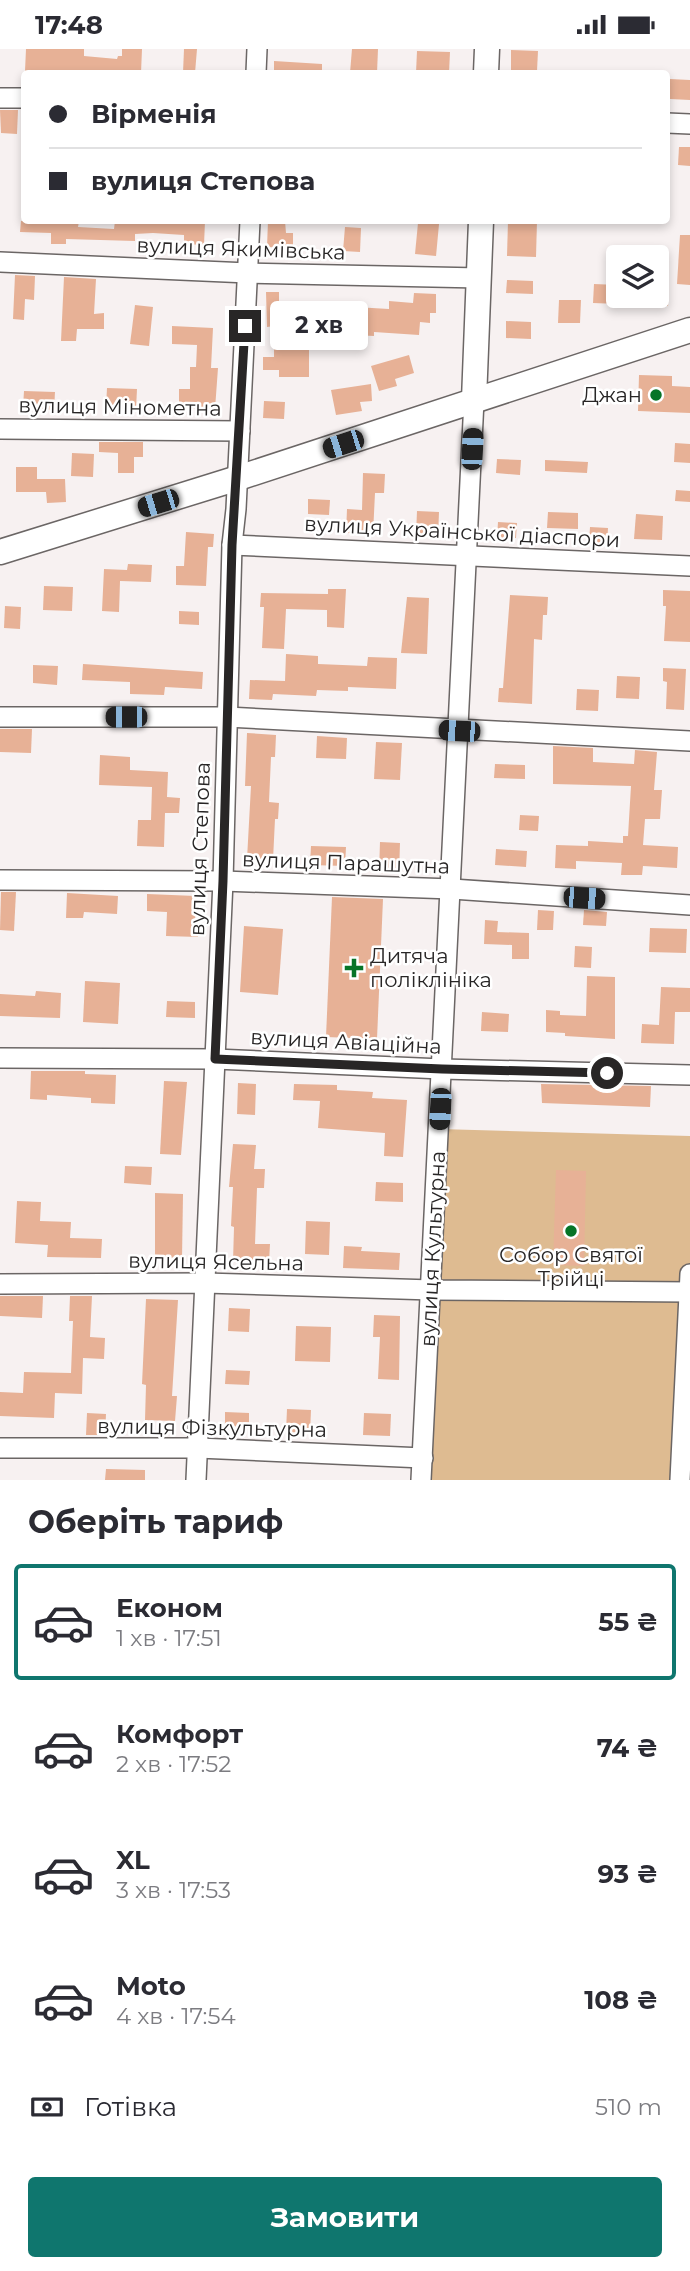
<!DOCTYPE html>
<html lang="uk">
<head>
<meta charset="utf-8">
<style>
  :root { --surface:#fff; --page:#f7f7f7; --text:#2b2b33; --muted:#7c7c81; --line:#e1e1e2; --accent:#0f766e }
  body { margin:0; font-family:Montserrat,sans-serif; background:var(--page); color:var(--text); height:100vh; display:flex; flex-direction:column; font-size:26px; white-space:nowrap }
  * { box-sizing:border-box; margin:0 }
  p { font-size:23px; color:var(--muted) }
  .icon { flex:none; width:38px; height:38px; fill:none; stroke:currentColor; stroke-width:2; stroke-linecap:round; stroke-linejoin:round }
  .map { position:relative; height:1431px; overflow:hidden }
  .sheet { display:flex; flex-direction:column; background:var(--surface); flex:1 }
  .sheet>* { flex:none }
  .guide { position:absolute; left:21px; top:21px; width:649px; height:154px; border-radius:7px; box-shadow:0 4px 10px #0003; display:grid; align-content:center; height:154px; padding:0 28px; background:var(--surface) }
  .fabs { position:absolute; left:606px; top:196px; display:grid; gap:14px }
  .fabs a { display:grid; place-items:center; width:63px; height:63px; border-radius:7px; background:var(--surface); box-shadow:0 4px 10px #0003; font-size:35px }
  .end { position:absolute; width:32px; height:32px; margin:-16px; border:9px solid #282626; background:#fff; box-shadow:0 0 0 4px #fff }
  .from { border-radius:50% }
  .bubble { position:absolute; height:49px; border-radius:7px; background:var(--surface); box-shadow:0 4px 10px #0003; font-size:23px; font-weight:700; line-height:49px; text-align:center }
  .car { position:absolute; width:21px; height:42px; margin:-21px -10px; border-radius:9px; box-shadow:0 0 5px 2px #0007; background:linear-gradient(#222 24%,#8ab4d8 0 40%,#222 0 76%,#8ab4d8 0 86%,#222 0) }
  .guide b { display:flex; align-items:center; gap:24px; height:66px; font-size:26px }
  .guide b+b { border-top:2px solid var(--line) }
  .guide i { width:18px; height:18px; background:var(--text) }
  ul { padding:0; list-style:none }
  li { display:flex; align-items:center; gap:21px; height:116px; margin:0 14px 10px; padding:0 14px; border:4px solid transparent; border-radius:7px }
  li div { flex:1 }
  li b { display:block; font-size:26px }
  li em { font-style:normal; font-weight:700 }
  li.selected { border-color:var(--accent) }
  li>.icon { width:63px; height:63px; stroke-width:1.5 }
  h2 { padding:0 28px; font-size:32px; line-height:84px }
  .pay { display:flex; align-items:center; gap:18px; height:77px; padding:0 28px; font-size:26px }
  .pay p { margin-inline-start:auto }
  .action { display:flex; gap:14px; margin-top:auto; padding:14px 28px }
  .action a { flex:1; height:80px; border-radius:7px; background:var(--accent); color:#fff; font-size:28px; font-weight:700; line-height:80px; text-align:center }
  .status { display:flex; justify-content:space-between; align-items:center; height:49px; padding:0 35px; background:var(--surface); direction:ltr }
  .status svg { height:19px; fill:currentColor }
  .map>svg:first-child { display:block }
  .green { fill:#debb91 }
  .building { fill:#e7b196 }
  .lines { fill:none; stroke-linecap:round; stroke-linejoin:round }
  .minor-casing { stroke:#6b6665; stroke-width:22 }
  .major-casing { stroke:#6b6665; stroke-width:27 }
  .minor { stroke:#fff; stroke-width:19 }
  .major { stroke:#fff; stroke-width:24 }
  .route { stroke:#282626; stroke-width:9 }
  .poi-dot { fill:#067427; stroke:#fff; stroke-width:2.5 }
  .labels { text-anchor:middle; stroke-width:5; stroke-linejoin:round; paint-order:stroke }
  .street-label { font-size:21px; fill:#282626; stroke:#fff }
  .poi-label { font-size:21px; fill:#282626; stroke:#fff; text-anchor:end }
</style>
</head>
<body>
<div class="status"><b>17:48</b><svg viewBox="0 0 49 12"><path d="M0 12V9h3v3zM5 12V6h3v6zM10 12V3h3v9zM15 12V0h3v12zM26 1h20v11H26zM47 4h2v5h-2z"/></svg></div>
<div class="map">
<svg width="690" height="1431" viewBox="0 0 690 1431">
  <rect width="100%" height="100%" fill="#f7f1f1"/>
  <polygon class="green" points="439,1080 690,1087 690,1225 680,1431 421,1431"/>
  <g class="building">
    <polygon points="26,0 84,0 84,7 117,10 118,7 122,7 122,0 142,0 141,24 90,22 90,24 50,24 50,23 25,22"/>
    <polygon points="184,0 197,0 195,24 183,24"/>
    <polygon points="352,0 378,0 377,24 350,24"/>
    <polygon points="511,1 538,2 537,22 511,21"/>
    <polygon points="417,2 450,3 449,24 416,24"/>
    <polygon points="274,12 322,15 322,24 274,24"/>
    <polygon points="670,30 690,31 690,51 670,50"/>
    <polygon points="0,61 18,61 17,85 1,84"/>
    <polygon points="679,98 690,98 690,117 678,116"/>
    <polygon points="21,172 79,172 78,178 114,180 115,172 205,172 204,196 184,195 184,186 153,184 135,185 135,192 66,190 66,195 51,195 51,184 20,183"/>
    <polygon points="268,172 285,172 286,184 293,184 293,199 267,198"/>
    <polygon points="508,172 537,172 536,208 507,207"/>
    <polygon points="418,174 439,175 436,207 415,205"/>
    <polygon points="345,178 361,179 360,203 343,202"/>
    <polygon points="680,186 690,186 690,236 677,235"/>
    <polygon points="15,226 35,227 34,251 25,250 24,271 13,270"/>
    <polygon points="64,228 96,230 94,265 104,264 104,280 77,280 76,292 61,292"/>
    <polygon points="507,231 533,232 533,245 506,244"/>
    <polygon points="594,235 618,236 618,255 593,254"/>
    <polygon points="656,236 669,237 668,257 656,256"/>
    <polygon points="266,243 279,243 279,263 301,262 302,283 319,282 319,295 309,295 309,328 279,328 279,321 263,321 263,308 274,308 274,277 267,278"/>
    <polygon points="414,244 436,245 436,264 430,264 430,274 420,273 419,286 374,283 374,287 354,286 355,258 389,260 389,252 413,254"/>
    <polygon points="559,251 581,251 580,274 558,274"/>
    <polygon points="135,256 153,258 149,297 130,295"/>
    <polygon points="506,272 531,273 531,290 506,289"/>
    <polygon points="172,277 213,279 211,319 218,319 215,360 179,359 179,340 190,340 190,318 196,318 197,296 172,295"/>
    <polygon points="409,306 414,324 395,330 397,337 379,342 371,317"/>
    <polygon points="639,326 672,327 672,337 690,338 690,364 638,362"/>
    <polygon points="371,335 372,352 360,353 362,362 336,366 331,341"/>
    <polygon points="107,339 137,340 136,360 106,359"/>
    <polygon points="24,342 55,343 54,361 23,359"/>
    <polygon points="264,352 285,353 284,370 263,369"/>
    <polygon points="99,393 143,393 143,408 134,408 134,424 118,424 118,404 99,403"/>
    <polygon points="675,394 690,395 690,414 674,413"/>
    <polygon points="72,404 94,405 93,428 71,427"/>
    <polygon points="497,410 521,411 520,426 496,424"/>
    <polygon points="545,411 588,413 587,424 545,422"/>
    <polygon points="16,418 37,418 37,430 65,430 66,453 47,454 46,443 16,443"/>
    <polygon points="363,424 385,425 384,444 375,444 373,485 346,484 347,460 362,461"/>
    <polygon points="676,441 690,442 690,453 675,452"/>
    <polygon points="308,450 330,451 329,466 308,465"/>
    <polygon points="417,462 439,463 438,487 416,486"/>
    <polygon points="548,463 578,464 578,480 547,479"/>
    <polygon points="636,465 663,467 662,491 634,490"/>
    <polygon points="498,473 517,474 516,489 497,489"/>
    <polygon points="590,478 608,479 607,494 589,493"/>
    <polygon points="186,483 214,485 213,498 208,498 206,537 176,536 176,517 184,517"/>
    <polygon points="128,515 152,516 151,533 120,532 119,563 102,562 104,520 127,521"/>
    <polygon points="44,537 73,538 72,562 43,561"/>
    <polygon points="328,540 346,540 344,579 327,578 327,561 286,560 284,600 262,599 264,558 260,558 261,544 328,545"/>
    <polygon points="663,541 690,542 690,593 664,592 666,557 663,557"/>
    <polygon points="510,546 548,548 547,566 543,566 542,591 534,590 532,655 498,653 499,639 503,639"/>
    <polygon points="407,548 429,549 427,605 401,604"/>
    <polygon points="5,557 21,558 20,580 4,579"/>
    <polygon points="179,562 199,563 199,576 179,575"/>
    <polygon points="286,605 318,607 318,615 367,617 368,608 397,609 396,640 348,638 348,642 317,641 316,647 273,645 272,651 249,650 250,631 285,632"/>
    <polygon points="83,615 203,623 202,640 165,638 164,646 130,645 130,633 82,631"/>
    <polygon points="33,616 58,617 57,636 33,634"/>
    <polygon points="663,619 686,620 684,661 666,660 667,633 663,632"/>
    <polygon points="617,627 640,628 639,650 616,649"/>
    <polygon points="577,640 599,641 598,662 576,661"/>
    <polygon points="0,680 32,680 31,704 0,703"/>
    <polygon points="247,684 276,686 275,708 271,708 269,753 279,754 278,770 275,770 273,811 247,810 251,737 245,737"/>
    <polygon points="317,687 347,689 346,710 316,709"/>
    <polygon points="376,693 402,694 400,731 374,730"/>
    <polygon points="553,697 593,699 593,713 634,715 635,701 657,703 654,741 662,741 660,770 645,770 643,796 678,798 677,819 643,817 642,826 621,826 622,814 576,812 576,820 555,819 556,796 588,797 588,792 623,794 623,787 628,787 631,737 553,735"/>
    <polygon points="100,706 130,708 130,721 168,723 167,748 180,749 179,764 165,764 164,798 137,797 138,771 151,771 152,738 99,736"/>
    <polygon points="495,715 525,716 525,730 494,729"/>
    <polygon points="520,766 539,767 538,782 519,781"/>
    <polygon points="380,793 400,794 399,825 379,824"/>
    <polygon points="311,797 346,798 345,817 310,816"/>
    <polygon points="496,800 527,802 526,818 495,816"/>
    <polygon points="1,843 16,843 14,882 0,881"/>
    <polygon points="67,844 118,847 117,865 84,863 83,869 66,869"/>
    <polygon points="147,845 196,847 195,877 199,877 198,888 166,887 167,863 147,862"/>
    <polygon points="332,848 383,850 377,990 326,988"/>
    <polygon points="538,861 554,862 553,881 537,881"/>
    <polygon points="584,861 607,863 606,877 583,876"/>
    <polygon points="485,871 498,872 497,883 529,884 529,910 512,910 512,896 484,895"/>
    <polygon points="244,877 283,880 278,946 240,943"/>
    <polygon points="650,879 687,880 686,904 649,903"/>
    <polygon points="575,897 592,898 591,919 574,918"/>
    <polygon points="587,927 615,928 615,990 565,987 565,984 546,983 546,961 560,962 560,966 586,967"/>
    <polygon points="85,932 120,934 118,975 83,973"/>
    <polygon points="661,938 690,939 690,963 675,963 674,995 641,994 642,975 659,976"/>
    <polygon points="36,942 61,944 60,969 0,967 0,945 35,947"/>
    <polygon points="167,952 195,953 195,969 166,968"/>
    <polygon points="482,963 509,965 508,983 481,982"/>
    <polygon points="31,1022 85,1022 85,1025 116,1026 115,1055 91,1054 91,1049 47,1046 47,1051 30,1050"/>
    <polygon points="164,1032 187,1033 181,1106 160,1105"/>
    <polygon points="238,1034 256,1035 255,1066 237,1065"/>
    <polygon points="294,1035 337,1036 337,1041 373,1043 372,1049 407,1051 403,1108 384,1107 385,1084 318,1079 320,1052 293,1051"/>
    <polygon points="541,1035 651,1037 650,1058 542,1054"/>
    <polygon points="233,1095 256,1096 254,1120 265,1120 264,1139 257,1139 255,1195 270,1195 269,1214 233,1213 234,1178 231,1177 233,1138 229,1138"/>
    <polygon points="125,1117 152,1118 151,1136 124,1134"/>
    <polygon points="556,1121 586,1122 584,1217 553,1216"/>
    <polygon points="376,1133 403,1134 403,1153 375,1152"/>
    <polygon points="155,1144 183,1145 182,1209 155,1208"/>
    <polygon points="17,1152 41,1153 40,1172 71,1173 70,1189 102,1190 101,1209 47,1208 48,1196 15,1194"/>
    <polygon points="306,1172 330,1173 329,1206 305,1205"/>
    <polygon points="344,1197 362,1198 361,1202 400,1204 399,1221 343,1219"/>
    <polygon points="0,1247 43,1247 42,1269 0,1267"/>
    <polygon points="70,1247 92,1247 90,1288 105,1289 104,1310 83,1309 82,1345 55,1344 54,1369 0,1367 0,1343 23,1344 24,1323 71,1324 73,1272 69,1272"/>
    <polygon points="146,1250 178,1251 172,1347 177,1347 175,1372 145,1371 146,1336 142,1335"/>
    <polygon points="229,1259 250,1260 249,1283 228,1282"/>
    <polygon points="374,1266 400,1267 399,1331 378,1330 380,1288 373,1288"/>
    <polygon points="296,1277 331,1278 330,1313 295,1312"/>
    <polygon points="226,1321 250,1322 249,1336 225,1335"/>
    <polygon points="287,1360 311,1361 310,1384 286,1383"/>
    <polygon points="225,1363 249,1364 249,1378 225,1377"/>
    <polygon points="87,1364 106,1365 105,1386 86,1386"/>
    <polygon points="364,1364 391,1365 390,1387 363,1386"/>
    <polygon points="106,1420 145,1421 145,1431 105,1431"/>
  </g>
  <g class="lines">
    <g class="minor-casing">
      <g id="minor">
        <polyline points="256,24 257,0"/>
        <polyline points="0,49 24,49"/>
        <polyline points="667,74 690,75"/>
        <polyline points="0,213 248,224 480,229"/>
        <polyline points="0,380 240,382"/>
        <polyline points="232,496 690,517"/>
        <polyline points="0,668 227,668 690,692"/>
        <polyline points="0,831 223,832 452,840 690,856"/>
        <polyline points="0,1009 215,1010 442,1020 690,1026"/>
        <polyline points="0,1235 205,1234 432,1241 689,1243"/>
        <polyline points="0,1399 198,1399 423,1409"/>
        <polyline points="196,1431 223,832 232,496 236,460 250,172"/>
        <polyline points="421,1431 474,351"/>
        <polyline points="680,1431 690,1225"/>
      </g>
    </g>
    <g class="major-casing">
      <g id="major">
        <polyline points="486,24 487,0"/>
        <polyline points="474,351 481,172"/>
        <polyline points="0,503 238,429 690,281"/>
      </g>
    </g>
    <use href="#minor" class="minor"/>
    <use href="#major" class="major"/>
  </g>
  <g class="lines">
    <polyline class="route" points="245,277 232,496 223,832 215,1010 442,1020 607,1024"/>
  </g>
  <g class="poi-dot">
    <circle cx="656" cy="346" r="7"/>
    <path d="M350.5 908.5h7v7h7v7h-7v7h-7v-7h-7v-7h7z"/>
    <circle cx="571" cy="1182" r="7"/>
  </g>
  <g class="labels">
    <g class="street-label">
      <text transform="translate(241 200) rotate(2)" y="7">вулиця Якимівська</text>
      <text transform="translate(120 358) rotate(1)" y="7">вулиця Мінометна</text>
      <text transform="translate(462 483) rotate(3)" y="7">вулиця Української діаспори</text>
      <text transform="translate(200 800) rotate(-88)" y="7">вулиця Степова</text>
      <text transform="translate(346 814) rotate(2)" y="7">вулиця Парашутна</text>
      <text transform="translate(346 993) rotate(3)" y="7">вулиця Авіаційна</text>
      <text transform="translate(433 1200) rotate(-87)" y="7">вулиця Культурна</text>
      <text transform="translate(216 1213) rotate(1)" y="7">вулиця Ясельна</text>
      <text transform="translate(212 1379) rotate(1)" y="7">вулиця Фізкультурна</text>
    </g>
    <g class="poi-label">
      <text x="642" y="353">Джан</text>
      <text x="370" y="914" text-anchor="start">Дитяча<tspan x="370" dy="24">поліклініка</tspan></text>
      <text x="571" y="1213" text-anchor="middle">Собор Святої<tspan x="571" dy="24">Трійці</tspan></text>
    </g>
  </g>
</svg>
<div class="fabs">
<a><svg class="icon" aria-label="layers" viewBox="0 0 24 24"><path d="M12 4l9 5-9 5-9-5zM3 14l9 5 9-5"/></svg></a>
</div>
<i class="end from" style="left:607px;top:1024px"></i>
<i class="end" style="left:245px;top:277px"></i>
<div class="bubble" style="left:270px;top:252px;width:98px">2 хв</div>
<i class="car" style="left:343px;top:395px;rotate:252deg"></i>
<i class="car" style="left:472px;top:400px;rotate:3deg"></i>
<i class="car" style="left:158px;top:454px;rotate:253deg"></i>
<i class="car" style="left:126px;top:668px;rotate:270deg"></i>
<i class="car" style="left:459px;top:682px;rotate:273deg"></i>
<i class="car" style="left:584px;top:849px;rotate:94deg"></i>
<i class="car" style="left:440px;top:1060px;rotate:183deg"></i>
<div class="guide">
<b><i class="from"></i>Вірменія</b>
<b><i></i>вулиця Степова</b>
</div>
</div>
<section class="sheet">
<h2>Оберіть тариф</h2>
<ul>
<li class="selected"><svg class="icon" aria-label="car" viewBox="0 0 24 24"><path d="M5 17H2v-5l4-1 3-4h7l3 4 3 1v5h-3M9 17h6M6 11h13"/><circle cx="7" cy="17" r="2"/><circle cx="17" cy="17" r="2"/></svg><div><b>Економ</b><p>1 хв · 17:51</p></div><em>55 ₴</em></li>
<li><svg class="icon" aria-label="car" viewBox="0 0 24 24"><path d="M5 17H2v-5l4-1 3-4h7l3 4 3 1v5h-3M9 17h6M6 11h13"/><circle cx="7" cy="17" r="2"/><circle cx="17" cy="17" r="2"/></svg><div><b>Комфорт</b><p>2 хв · 17:52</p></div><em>74 ₴</em></li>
<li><svg class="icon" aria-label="car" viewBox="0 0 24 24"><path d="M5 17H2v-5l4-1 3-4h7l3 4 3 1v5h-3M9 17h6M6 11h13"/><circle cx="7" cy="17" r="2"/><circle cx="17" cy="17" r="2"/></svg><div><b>XL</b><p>3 хв · 17:53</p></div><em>93 ₴</em></li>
<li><svg class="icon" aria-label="car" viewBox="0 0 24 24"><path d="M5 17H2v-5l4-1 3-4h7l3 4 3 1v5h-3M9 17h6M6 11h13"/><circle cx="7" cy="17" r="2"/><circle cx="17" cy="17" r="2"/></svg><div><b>Moto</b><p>4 хв · 17:54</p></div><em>108 ₴</em></li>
</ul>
<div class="pay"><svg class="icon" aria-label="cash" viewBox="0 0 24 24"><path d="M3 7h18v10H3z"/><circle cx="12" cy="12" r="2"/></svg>Готівка<p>510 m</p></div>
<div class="action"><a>Замовити</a></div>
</section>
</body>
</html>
